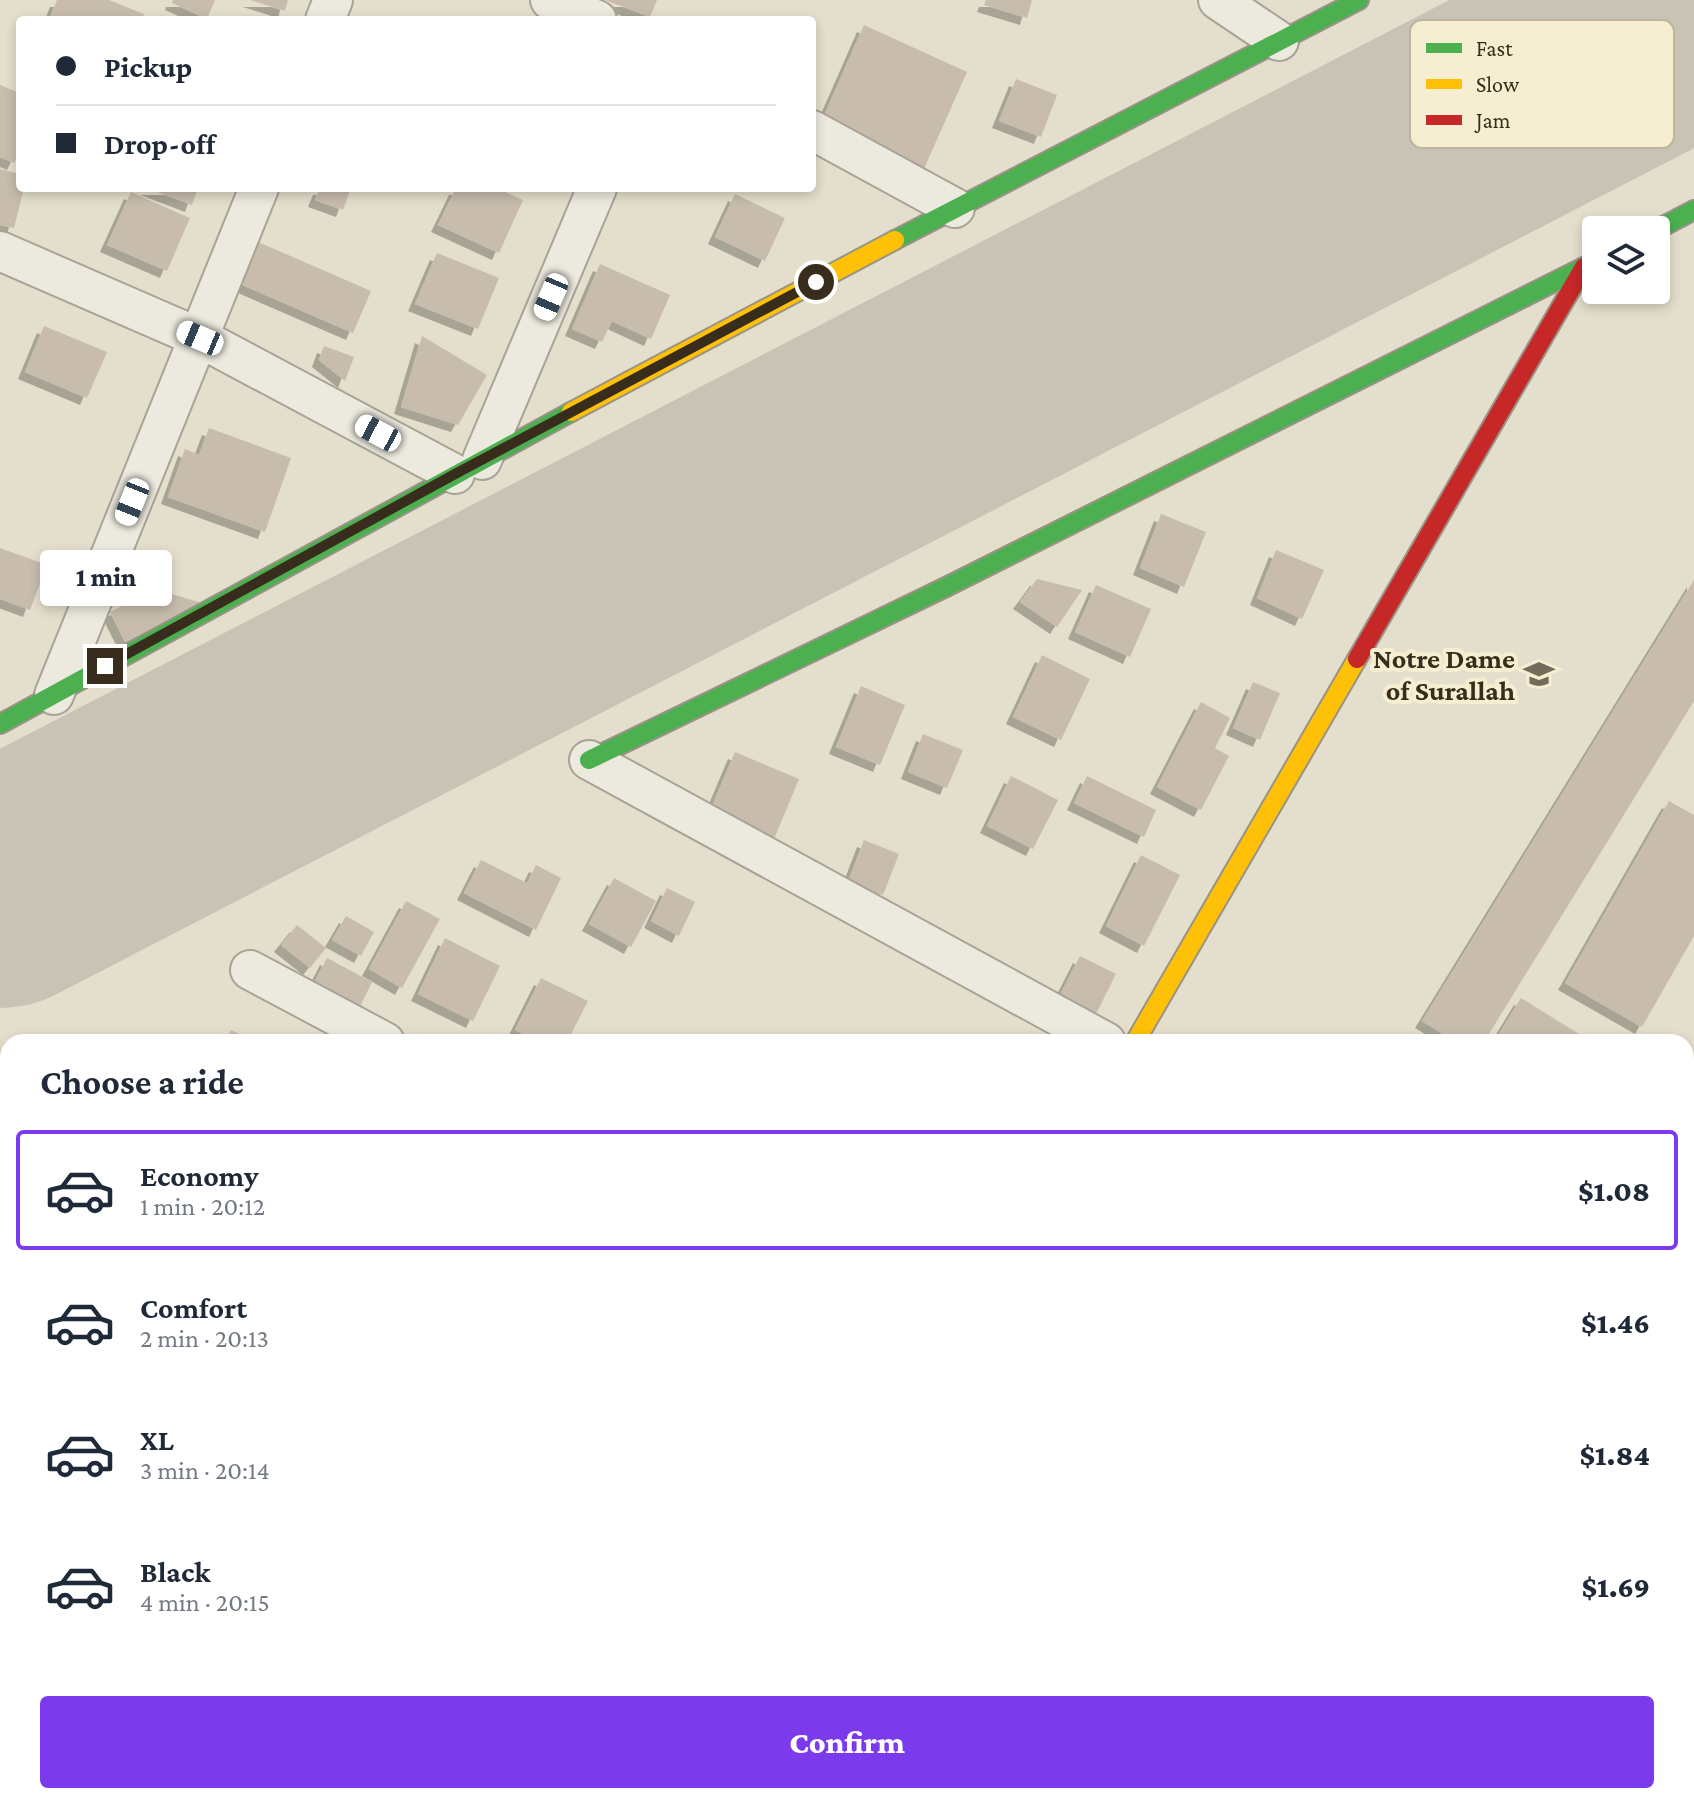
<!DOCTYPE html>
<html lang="en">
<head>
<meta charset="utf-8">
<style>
  :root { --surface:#fff; --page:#f6f6f7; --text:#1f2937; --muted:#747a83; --line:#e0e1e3; --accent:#7c3aed }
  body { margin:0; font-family:"Crimson Pro",serif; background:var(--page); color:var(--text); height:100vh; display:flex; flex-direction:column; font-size:30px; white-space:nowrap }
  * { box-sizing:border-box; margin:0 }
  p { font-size:26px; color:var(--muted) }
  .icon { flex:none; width:44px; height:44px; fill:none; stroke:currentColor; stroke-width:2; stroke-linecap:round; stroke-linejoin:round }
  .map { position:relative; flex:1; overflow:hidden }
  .side { position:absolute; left:0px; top:1034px; width:1694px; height:770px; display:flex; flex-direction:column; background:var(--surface); border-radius:24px 24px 0 0; box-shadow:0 4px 12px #0003 }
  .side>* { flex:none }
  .guide { position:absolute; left:16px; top:16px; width:800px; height:176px; border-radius:8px; box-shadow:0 4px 12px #0003; display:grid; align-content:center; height:176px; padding:0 40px; background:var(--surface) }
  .tools { position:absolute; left:1582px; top:216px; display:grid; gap:16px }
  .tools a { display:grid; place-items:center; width:88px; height:88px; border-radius:8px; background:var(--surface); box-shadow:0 4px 12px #0003; font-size:40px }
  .end { position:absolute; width:36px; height:36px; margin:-18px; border:10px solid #382c1d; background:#fff; box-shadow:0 0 0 4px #fff }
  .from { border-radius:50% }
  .bubble { position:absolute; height:56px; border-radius:8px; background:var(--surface); box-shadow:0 4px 12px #0003; font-size:26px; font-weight:800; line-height:56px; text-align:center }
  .car { position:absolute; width:24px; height:48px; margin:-24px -12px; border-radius:10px; box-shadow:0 0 6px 2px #0007; background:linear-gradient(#fff 24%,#345 0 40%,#fff 0 76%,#345 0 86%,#fff 0) }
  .guide b { display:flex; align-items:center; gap:28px; height:76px; font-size:30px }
  .guide b+b { border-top:2px solid var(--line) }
  .guide i { width:20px; height:20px; background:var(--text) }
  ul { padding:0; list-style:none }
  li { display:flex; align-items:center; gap:24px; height:120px; margin:0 16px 12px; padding:0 24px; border:4px solid transparent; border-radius:8px }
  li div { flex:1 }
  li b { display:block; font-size:30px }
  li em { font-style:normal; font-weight:800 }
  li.selected { border-color:var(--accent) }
  li>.icon { width:72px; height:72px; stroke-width:1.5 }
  h2 { padding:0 40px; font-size:36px; line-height:96px }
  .button { display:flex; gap:16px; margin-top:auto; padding:16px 40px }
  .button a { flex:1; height:92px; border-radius:8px; background:var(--accent); color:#fff; font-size:32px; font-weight:800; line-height:92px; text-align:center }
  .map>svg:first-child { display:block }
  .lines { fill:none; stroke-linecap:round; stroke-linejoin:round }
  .runway { stroke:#c8c4b5; stroke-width:244 }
  .building { fill:#c8bdad; filter:url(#shadow) }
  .street-casing { stroke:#a9a396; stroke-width:42 }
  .fast-casing { stroke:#999385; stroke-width:22 }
  .slow-casing { stroke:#999385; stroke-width:22 }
  .jam-casing { stroke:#999385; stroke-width:22 }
  .street { stroke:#ece9de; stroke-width:38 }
  .fast { stroke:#4caf50; stroke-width:18 }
  .slow { stroke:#ffc107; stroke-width:18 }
  .jam { stroke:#c62828; stroke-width:18 }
  .route { stroke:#382c1d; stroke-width:10 }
  .labels { text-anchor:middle; stroke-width:8; stroke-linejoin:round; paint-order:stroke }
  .poi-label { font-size:28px; font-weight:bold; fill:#382c1d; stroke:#f6eed1; text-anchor:end }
  .key { fill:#f6eed1; stroke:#bdb49b; stroke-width:2 }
  .key-label { font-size:22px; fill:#382c1d }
</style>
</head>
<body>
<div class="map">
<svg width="1694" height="1803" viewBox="0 0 1694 1803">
  <defs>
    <filter id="shadow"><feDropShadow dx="-7" dy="7" stdDeviation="0" flood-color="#0004"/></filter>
  </defs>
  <rect width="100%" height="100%" fill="#e4dfcc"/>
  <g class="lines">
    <polyline class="runway" points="0,886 1694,11"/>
  </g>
  <g class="building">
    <polygon points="57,0 109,0 144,14 142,20 49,20"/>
    <polygon points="173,0 215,0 207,19 172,3"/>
    <polygon points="250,0 288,0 285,11"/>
    <polygon points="605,0 657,0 650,17"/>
    <polygon points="986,0 1032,0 1027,18 984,5"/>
    <polygon points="864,25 967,72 923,171 820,125"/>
    <polygon points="1016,79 1057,95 1041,137 999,121"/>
    <polygon points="0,85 20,93 20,151 14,163 0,157"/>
    <polygon points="0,169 20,174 20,188 24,188 14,228 0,225"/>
    <polygon points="147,188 198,188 192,205"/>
    <polygon points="320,188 351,188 343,210 315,200"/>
    <polygon points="456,188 496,188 523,200 499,253 438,225"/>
    <polygon points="131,192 190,218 167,271 107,245"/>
    <polygon points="735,194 785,218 765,261 715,237"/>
    <polygon points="249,238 371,291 353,333 231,280"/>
    <polygon points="437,253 499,278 478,329 415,304"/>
    <polygon points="600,264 670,295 651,339 612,321 602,342 572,329"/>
    <polygon points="44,326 107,352 87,398 25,372"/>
    <polygon points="422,336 487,375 458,425 401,407"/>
    <polygon points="324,346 354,357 345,381 319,360"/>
    <polygon points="209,428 291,458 265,532 168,497 185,449 199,455"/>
    <polygon points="1161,514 1206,532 1184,587 1140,568"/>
    <polygon points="0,548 47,565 30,610 0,599"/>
    <polygon points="1276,550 1324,570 1302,619 1257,598"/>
    <polygon points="1037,579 1082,590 1057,627 1020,602"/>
    <polygon points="1694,580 1694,701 1484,1042 1456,1042 1422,1021"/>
    <polygon points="1096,585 1151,609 1130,657 1075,632"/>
    <polygon points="155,589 202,603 125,642 110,612"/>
    <polygon points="1042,655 1090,679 1061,740 1013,717"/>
    <polygon points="1253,682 1280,693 1260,740 1233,728"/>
    <polygon points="861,686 905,705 880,765 836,747"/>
    <polygon points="1201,702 1230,718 1215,748 1229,756 1201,810 1157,787"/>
    <polygon points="923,734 963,750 947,788 908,772"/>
    <polygon points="735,752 799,779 774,839 710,811"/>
    <polygon points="1011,776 1058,800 1033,849 987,826"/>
    <polygon points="1087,776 1156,810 1144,837 1074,803"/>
    <polygon points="1669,801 1694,815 1694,936 1642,1027 1565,983"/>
    <polygon points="864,840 899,854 883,895 848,882"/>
    <polygon points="1141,855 1180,875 1144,946 1106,926"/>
    <polygon points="481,860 527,883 536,865 561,878 536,930 464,893"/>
    <polygon points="614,878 656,901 631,947 589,924"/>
    <polygon points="667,888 695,902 679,936 651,921"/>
    <polygon points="406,901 440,919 402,988 369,969"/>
    <polygon points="346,916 374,932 361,956 332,940"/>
    <polygon points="297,925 326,948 310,968 281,945"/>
    <polygon points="445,938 500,966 473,1021 418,994"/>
    <polygon points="1080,956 1116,974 1090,1026 1058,999"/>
    <polygon points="327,958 372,982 356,1015 310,991"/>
    <polygon points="541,978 588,1001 567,1042 540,1042 515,1030"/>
    <polygon points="1521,998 1592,1042 1494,1042"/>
    <polygon points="231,1030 257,1042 225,1042"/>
    <polygon points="1686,1100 1694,1105 1694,1192 1686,1187"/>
    <polygon points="0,1117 8,1121 8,1170 0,1167"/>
    <polygon points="0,1445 8,1450 8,1638 0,1633"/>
    <polygon points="0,1661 8,1666 8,1717 0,1731"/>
    <polygon points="40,1796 92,1796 88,1803 36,1803"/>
    <polygon points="370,1796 443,1796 459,1803 367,1803"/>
    <polygon points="468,1796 543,1796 545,1797 542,1803 464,1803"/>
    <polygon points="1075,1796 1170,1796 1166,1803 1070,1803"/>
    <polygon points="1186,1796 1225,1796 1231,1799 1228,1803 1182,1803"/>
    <polygon points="1248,1796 1332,1796 1346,1803 1244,1803"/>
    <polygon points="1384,1796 1451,1796 1448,1803 1399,1803"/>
    <polygon points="1490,1796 1601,1796 1597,1803 1486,1803"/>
  </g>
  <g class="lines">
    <g class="street-casing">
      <g id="street">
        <polyline points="550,0 597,20"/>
        <polyline points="1218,0 1279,41"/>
        <polyline points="325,20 333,0"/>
        <polyline points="812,130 955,208"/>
        <polyline points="0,251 200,338 455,474"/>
        <polyline points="482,460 597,188"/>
        <polyline points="54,695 259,188"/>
        <polyline points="589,760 1106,1042"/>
        <polyline points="250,970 385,1042"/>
        <polyline points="1686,1398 1694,1402"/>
        <polyline points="1686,1734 1694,1738"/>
      </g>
    </g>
    <g class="fast-casing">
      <g id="fast">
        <polyline points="1656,230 1694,210"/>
        <polyline points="895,240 1359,0"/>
        <polyline points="0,724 571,412"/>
        <polyline points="589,760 948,586 1596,261"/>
        <polyline points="992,1803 996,1796"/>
      </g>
    </g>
    <g class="slow-casing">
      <g id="slow">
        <polyline points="571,412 895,240"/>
        <polyline points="1135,1042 1357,659"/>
        <polyline points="879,1796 893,1803"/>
      </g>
    </g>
    <g class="jam-casing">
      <g id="jam">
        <polyline points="1357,659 1584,267"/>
        <polyline points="0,1360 8,1365"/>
      </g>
    </g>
    <use href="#street" class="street"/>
    <use href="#fast" class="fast"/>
    <use href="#slow" class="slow"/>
    <use href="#jam" class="jam"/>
  </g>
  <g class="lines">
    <polyline class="route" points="105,666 455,474 816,282"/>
  </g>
  <defs>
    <g id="university-bare" transform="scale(2.4)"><path d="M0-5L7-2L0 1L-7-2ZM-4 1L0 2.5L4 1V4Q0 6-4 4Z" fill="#746b5a" stroke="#f6eed1" stroke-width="2.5" paint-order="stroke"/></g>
  </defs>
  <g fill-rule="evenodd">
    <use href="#university-bare" x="1539" y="674"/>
  </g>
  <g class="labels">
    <g class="poi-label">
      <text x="1515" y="668">Notre Dame<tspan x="1515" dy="32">of Surallah</tspan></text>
    </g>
  </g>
  <rect x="1410" y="20" width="264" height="128" rx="12" class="key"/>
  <rect x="1426" y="43" width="36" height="10" fill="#4caf50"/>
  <rect x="1426" y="79" width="36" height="10" fill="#ffc107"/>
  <rect x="1426" y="115" width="36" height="10" fill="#c62828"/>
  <g class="key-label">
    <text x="1476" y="56">Fast</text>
    <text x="1476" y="92">Slow</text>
    <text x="1476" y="128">Jam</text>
  </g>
</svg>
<div class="tools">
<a><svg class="icon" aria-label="layers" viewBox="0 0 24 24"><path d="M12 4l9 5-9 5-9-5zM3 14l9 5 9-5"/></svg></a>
</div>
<i class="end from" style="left:816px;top:282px"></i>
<i class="end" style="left:105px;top:666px"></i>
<div class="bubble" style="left:40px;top:550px;width:132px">1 min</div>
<i class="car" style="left:551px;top:297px;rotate:203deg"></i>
<i class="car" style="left:200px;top:338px;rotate:293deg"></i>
<i class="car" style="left:378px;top:433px;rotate:298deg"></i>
<i class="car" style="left:132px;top:502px;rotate:202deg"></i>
<div class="guide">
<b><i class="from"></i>Pickup</b>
<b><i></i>Drop-off</b>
</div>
<section class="side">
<h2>Choose a ride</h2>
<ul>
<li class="selected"><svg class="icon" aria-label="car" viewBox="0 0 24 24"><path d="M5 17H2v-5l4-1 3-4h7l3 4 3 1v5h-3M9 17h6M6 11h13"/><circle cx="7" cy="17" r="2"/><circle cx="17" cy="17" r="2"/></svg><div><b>Economy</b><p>1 min · 20:12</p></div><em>$1.08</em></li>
<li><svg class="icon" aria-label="car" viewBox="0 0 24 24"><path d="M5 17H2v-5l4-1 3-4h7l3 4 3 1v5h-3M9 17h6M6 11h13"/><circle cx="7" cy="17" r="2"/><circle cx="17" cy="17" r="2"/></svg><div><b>Comfort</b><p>2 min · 20:13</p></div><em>$1.46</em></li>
<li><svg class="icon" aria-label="car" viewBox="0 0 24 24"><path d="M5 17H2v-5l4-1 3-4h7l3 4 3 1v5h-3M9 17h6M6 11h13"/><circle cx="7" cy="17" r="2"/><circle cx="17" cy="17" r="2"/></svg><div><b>XL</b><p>3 min · 20:14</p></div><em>$1.84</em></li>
<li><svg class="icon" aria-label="car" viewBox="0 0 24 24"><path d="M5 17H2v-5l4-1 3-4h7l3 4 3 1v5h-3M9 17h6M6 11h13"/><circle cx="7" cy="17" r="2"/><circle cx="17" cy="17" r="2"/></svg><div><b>Black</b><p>4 min · 20:15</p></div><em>$1.69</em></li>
</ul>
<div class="button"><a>Confirm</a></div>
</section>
</div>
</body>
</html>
